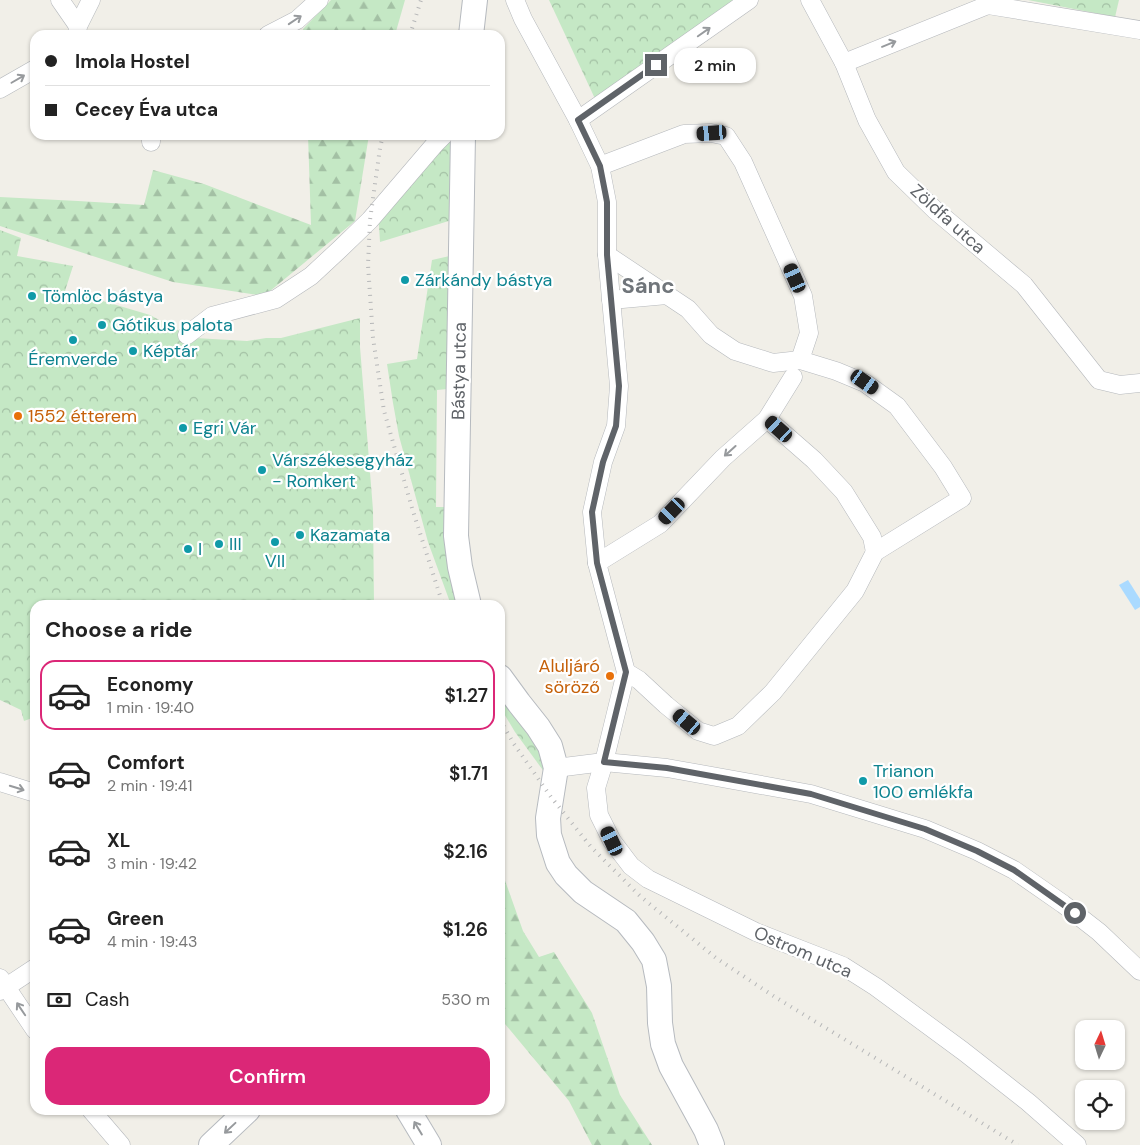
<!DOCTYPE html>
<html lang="en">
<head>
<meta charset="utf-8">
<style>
  :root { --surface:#fff; --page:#f6f6f6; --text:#222; --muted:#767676; --line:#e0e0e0; --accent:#db2777 }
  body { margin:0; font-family:"DM Sans",sans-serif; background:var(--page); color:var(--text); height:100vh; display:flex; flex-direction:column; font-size:19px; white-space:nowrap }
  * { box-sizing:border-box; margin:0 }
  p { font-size:16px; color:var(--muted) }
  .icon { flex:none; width:28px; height:28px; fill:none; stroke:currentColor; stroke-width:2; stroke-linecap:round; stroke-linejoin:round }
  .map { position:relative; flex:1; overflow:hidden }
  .panel { position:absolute; left:30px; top:600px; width:475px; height:515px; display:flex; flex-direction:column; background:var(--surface); border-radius:15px; box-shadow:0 1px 4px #0004 }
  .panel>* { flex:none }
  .guide { position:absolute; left:30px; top:30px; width:475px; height:110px; border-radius:15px; box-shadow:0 1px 4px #0004; display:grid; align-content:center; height:110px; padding:0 15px; background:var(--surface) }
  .needle { width:32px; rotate:4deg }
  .tools { position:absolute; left:1075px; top:1020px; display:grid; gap:10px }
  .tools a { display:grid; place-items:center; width:50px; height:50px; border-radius:10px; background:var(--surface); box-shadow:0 1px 4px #0004; font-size:25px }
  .end { position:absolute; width:22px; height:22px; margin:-11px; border:6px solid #5f6368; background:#fff; box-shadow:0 0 0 2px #fff }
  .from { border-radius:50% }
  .bubble { position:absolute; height:35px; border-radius:15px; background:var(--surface); box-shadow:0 1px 4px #0004; font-size:16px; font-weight:600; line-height:35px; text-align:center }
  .car { position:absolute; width:15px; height:30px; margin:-15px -8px; border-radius:6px; box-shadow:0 0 4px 1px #0007; background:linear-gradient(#222 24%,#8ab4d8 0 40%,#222 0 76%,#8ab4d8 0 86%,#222 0) }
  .guide b { display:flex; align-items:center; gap:18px; height:48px; font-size:19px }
  .guide b+b { border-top:1px solid var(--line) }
  .guide i { width:12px; height:12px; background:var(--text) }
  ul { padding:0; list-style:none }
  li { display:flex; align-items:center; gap:15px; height:70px; margin:0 10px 8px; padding:0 5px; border:2px solid transparent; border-radius:15px }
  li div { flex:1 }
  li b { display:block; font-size:19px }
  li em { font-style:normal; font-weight:600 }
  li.on { border-color:var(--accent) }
  li>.icon { width:45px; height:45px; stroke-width:1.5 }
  h2 { padding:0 15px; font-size:22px; line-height:60px }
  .pay { display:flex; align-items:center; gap:12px; height:55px; padding:0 15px; font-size:19px }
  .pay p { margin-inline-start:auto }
  .cta { display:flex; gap:10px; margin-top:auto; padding:10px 15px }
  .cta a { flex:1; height:58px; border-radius:15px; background:var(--accent); color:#fff; font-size:20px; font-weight:600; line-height:58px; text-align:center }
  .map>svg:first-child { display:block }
  .forest { fill:url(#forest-firs) }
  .park { fill:url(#park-crowns) }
  .water { fill:#aadaff }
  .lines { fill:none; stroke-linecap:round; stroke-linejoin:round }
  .street-casing { stroke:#b5b8bc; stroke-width:19 }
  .secondary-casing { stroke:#b6babf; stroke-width:26 }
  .street { stroke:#fff; stroke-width:18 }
  .secondary { stroke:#fff; stroke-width:24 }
  .rail { stroke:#b6b7b8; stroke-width:4; stroke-dasharray:1 6; stroke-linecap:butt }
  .oneway { stroke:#979a9d }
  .route { stroke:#5f6368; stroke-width:6 }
  .culture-dot { fill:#0f9aa8; stroke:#fff; stroke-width:2 }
  .food-dot { fill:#e8710a; stroke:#fff; stroke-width:2 }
  .labels { text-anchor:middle; stroke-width:4.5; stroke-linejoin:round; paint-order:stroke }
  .street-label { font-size:18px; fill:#5f6368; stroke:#fff }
  .culture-label { font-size:18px; fill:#0d838f; stroke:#fff; text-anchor:start }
  .food-label { font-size:18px; fill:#c56008; stroke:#fff; text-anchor:start }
  .district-label { font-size:22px; font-weight:bold; fill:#70757a; stroke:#fff }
</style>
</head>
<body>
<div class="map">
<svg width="1140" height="1145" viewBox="0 0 1140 1145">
  <defs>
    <pattern id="forest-firs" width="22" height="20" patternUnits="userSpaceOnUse" patternTransform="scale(1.25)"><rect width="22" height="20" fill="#c5e8c5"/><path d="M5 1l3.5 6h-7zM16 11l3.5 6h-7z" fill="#a3c0a4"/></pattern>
    <pattern id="park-crowns" width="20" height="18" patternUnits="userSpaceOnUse" patternTransform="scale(1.25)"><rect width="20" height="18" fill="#c5e8c5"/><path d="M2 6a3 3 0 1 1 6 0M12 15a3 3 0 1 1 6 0" fill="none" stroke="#a3c0a4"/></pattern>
  </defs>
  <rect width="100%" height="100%" fill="#f1efe8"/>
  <g class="forest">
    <polygon points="331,0 405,0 395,35 304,35 303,29"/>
    <polygon points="308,135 369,135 355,221 264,296 173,282 0,226 0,197 78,201 144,205 153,170 204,184 311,225"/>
    <polygon points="500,872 502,872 523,931 539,957 554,952 592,1013 620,1095 652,1145 592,1145 569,1101 500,1018"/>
  </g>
  <g class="park">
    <polygon points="549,0 734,0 597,103"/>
    <polygon points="1028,0 1119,0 1115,17"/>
    <polygon points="463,135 458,388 437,390 436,507 456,507 469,605 451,605 428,542 399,436 393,403 387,364 417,359 432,260 454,255 452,220 380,242 378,210 435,144"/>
    <polygon points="0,230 21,238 17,256 73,266 65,291 69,291 150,315 187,335 195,338 247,341 266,338 281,338 360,318 360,347 373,510 374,605 35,605 35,717 24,721 21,710 0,700"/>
    <polygon points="500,677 519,703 553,784 515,732 500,707"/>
  </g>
  <polygon class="water" points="1128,580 1140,599 1140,607 1135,610 1119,585"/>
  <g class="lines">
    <g class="street-casing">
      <g id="street">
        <polyline points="60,0 78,26"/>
        <polyline points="515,0 523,19 578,120 600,166 607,202 607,255 619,386 616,426 603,462 592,512 597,563 626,672 604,762 596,788 599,815 612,841 631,866 648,879 756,932 843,966 876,987 963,1051 1028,1102 1077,1145"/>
        <polyline points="810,0 844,63 867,120 896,172 935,210 1024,285 1099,380 1120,385 1140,383"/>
        <polyline points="986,0 988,5 1140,30"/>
        <polyline points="77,35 78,26 91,0"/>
        <polyline points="268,35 297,20 319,0"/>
        <polyline points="844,63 988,5"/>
        <polyline points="0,89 35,69"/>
        <polyline points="578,120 749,0"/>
        <polyline points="151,135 151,142"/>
        <polyline points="600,166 684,134 711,133 726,136 743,162 803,296 809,333 800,360 836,371 865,383 897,406 943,467 962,498 875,552 855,591 773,692 738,726 714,736 698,731 666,705 639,680 626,672"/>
        <polyline points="607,255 688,309 711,335 735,351 773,363 800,360"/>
        <polyline points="611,300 667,295"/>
        <polyline points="187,335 212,316 276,299 311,276 340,249 370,220 435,144 444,135"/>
        <polyline points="767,419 814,460 844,492 872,537 875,552"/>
        <polyline points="597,563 660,524 723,458 767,419 793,377"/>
        <polyline points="556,768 604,762 667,768 811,794 925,829 977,851 1014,870 1063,904 1099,932 1140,971"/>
        <polyline points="0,782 35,793"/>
        <polyline points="0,978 35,1030"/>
        <polyline points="0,991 35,968"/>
        <polyline points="91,1110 121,1145"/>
      </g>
    </g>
    <g class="secondary-casing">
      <g id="secondary">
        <polyline points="471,35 475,0"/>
        <polyline points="463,135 456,536 460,567 469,605"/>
        <polyline points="500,677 519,703 538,727 550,746 556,768 548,818 549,835 558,863 566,875 583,892 626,921 643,942 654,960 659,986 660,1023 663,1044 671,1066 706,1130 712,1145"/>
        <polyline points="408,1110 429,1145"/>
        <polyline points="211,1145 248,1110"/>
      </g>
    </g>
    <use href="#street" class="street"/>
    <use href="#secondary" class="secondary"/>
    <g class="rail">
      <polyline points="410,35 421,0"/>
      <polyline points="383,135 380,148 370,220 368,265 373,338 384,411 412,508 443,605"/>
      <polyline points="500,720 514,744 551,797 591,847 641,897 716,958 775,997 1018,1145"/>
    </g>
  </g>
  <defs><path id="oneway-shaft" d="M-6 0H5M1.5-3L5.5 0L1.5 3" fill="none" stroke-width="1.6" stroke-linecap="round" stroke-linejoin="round" transform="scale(1.25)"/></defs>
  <g class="oneway">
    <use href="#oneway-shaft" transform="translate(295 20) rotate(-34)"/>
    <use href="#oneway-shaft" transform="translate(704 32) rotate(-35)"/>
    <use href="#oneway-shaft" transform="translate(889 44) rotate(-22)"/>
    <use href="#oneway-shaft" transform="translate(18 79) rotate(-30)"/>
    <use href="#oneway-shaft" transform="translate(730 451) rotate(138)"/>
    <use href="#oneway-shaft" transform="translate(17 788) rotate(17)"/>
    <use href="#oneway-shaft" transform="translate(21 1009) rotate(-124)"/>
    <use href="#oneway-shaft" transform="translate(230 1128) rotate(137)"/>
    <use href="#oneway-shaft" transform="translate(418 1128) rotate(-121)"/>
  </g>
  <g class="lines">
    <polyline class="route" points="656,65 578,120 600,166 607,202 607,255 619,386 616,426 603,462 592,512 597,563 626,672 604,762 667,768 811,794 925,829 977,851 1014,870 1075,913"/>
  </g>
  <g class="culture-dot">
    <circle cx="405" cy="280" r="5"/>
    <circle cx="32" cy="296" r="5"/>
    <circle cx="102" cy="325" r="5"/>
    <circle cx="73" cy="340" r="5"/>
    <circle cx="133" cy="351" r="5"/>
    <circle cx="183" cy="428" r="5"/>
    <circle cx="262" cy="470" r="5"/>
    <circle cx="300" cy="535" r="5"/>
    <circle cx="275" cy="542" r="5"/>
    <circle cx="219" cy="544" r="5"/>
    <circle cx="188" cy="549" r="5"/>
    <circle cx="863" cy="781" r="5"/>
  </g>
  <g class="food-dot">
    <circle cx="18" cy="416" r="5"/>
    <circle cx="610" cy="676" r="5"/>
  </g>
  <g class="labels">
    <g class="street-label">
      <text transform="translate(948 219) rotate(42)" y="6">Zöldfa utca</text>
      <text transform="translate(459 371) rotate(-89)" y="6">Bástya utca</text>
      <text transform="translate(803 952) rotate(23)" y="6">Ostrom utca</text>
    </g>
    <g class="culture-label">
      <text x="415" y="286">Zárkándy bástya</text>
      <text x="42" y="302">Tömlöc bástya</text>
      <text x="112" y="331">Gótikus palota</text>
      <text x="143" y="357">Képtár</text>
      <text x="73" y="365" text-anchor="middle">Éremverde</text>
      <text x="193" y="434">Egri Vár</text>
      <text x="272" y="466">Várszékesegyház<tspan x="272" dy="21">- Romkert</tspan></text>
      <text x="310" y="541">Kazamata</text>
      <text x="229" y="550">III</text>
      <text x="198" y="555">I</text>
      <text x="275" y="567" text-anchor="middle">VII</text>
      <text x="873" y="777">Trianon<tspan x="873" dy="21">100 emlékfa</tspan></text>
    </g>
    <g class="food-label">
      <text x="28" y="422">1552 étterem</text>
      <text x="600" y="672" text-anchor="end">Aluljáró<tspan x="600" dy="21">söröző</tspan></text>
    </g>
    <g class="district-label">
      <text x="648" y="293">Sánc</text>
    </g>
  </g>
</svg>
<div class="tools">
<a><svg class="needle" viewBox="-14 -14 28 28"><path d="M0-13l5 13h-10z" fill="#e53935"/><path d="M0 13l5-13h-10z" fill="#767676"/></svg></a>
<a><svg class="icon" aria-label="locate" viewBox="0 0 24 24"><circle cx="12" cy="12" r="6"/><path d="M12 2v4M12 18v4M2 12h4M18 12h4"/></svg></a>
</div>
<i class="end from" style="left:1075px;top:913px"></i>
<i class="end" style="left:656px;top:65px"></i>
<div class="bubble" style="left:674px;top:48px;width:82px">2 min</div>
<i class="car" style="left:712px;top:133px;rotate:266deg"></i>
<i class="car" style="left:795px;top:278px;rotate:336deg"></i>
<i class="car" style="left:865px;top:382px;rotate:125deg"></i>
<i class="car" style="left:779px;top:429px;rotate:312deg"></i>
<i class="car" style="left:672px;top:511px;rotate:224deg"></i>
<i class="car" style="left:687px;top:722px;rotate:310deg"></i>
<i class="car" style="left:612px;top:841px;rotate:335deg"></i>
<div class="guide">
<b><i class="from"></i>Imola Hostel</b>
<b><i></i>Cecey Éva utca</b>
</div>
<section class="panel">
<h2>Choose a ride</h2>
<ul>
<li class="on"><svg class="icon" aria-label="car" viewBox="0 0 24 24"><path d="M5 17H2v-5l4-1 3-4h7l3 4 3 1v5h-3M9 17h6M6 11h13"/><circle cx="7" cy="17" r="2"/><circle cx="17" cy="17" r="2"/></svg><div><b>Economy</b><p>1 min · 19:40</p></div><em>$1.27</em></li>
<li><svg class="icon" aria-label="car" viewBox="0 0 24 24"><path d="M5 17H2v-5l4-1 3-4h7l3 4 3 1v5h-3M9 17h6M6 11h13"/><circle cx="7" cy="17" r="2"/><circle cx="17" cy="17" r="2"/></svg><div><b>Comfort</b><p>2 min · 19:41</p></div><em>$1.71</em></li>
<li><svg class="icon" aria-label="car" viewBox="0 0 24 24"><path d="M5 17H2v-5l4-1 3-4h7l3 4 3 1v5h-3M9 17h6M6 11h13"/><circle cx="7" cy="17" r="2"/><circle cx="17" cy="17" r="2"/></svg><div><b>XL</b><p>3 min · 19:42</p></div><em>$2.16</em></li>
<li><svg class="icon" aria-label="car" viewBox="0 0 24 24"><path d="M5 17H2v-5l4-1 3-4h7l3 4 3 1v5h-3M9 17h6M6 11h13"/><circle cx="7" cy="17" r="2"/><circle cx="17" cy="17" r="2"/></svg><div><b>Green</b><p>4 min · 19:43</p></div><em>$1.26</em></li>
</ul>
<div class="pay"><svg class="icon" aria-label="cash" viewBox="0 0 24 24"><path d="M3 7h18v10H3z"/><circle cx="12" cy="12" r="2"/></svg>Cash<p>530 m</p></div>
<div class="cta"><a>Confirm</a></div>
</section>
</div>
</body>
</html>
